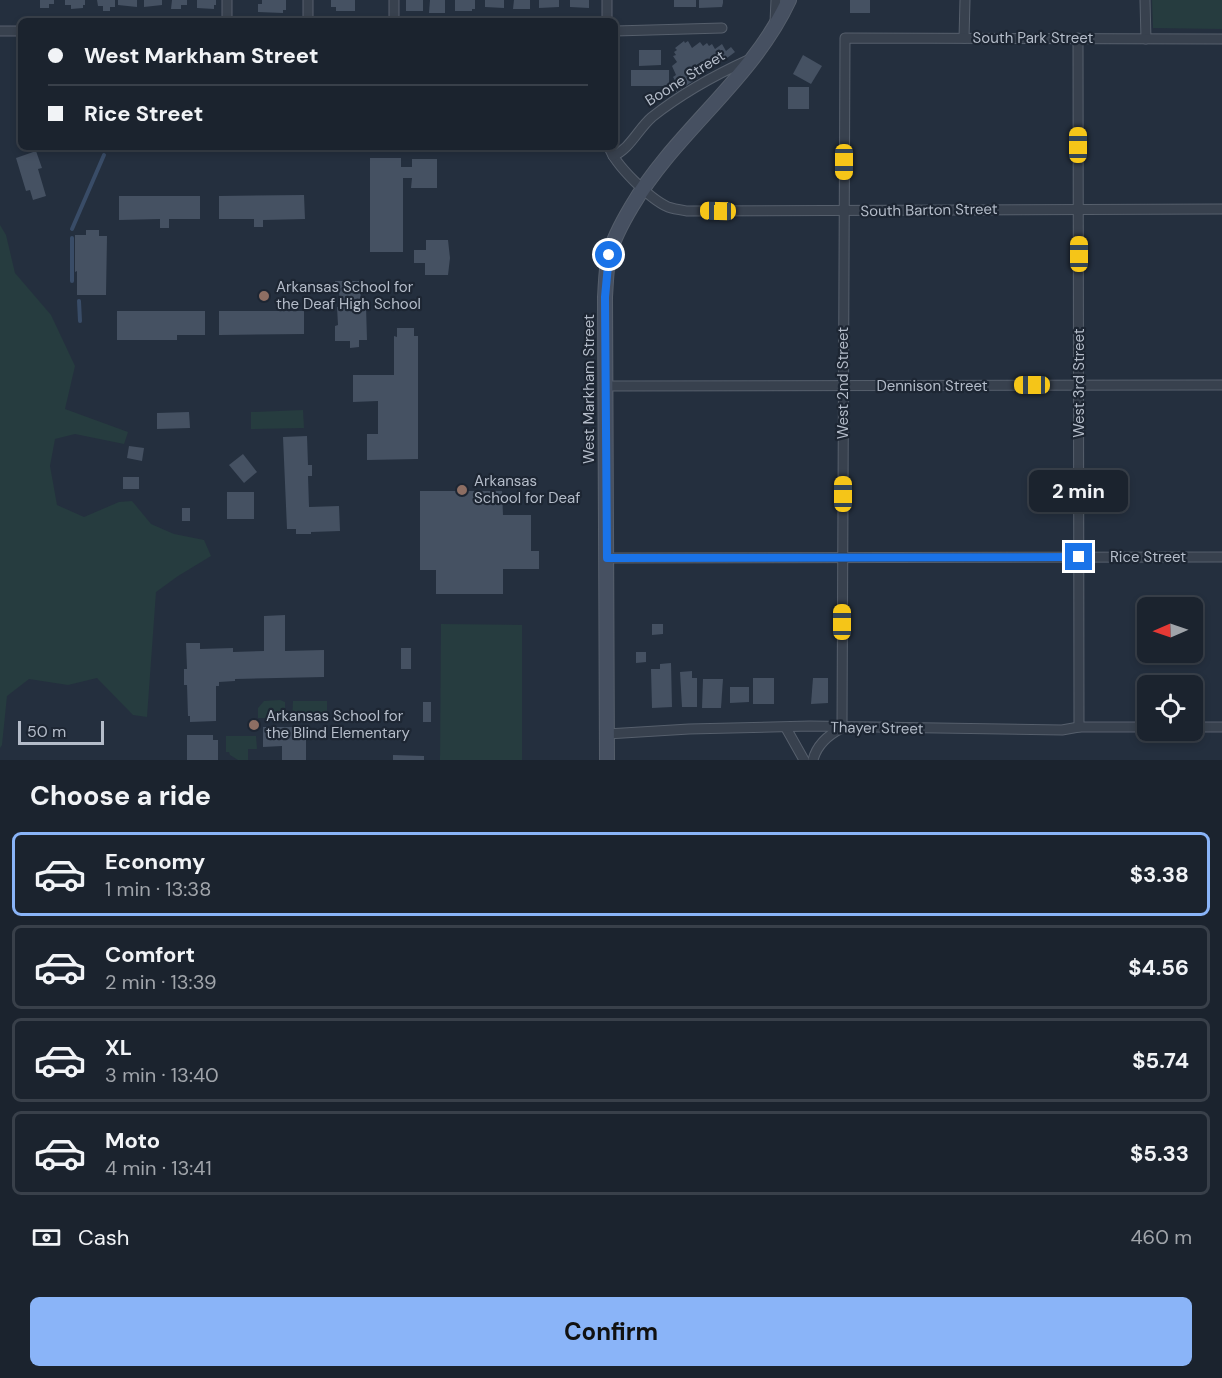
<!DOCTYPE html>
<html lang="en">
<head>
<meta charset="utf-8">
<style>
  :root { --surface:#1b232e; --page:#282f3a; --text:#f1f3f6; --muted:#a0a4aa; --line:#39404a; --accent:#8ab4f8 }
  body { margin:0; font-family:"DM Sans",sans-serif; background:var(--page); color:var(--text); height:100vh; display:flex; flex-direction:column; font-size:22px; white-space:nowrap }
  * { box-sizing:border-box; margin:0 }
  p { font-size:20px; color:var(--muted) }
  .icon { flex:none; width:33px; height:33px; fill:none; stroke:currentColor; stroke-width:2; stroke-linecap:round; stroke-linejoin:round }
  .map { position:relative; height:760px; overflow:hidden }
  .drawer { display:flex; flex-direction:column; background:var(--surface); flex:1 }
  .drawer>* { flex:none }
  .banner { position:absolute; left:18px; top:18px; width:600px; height:132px; border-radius:9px; box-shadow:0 3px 9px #0003,0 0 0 2px var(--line); display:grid; align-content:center; height:132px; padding:0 30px; background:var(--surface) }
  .needle { width:39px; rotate:268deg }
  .fabs { position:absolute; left:1137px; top:597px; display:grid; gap:12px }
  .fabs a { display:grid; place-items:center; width:66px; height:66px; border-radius:9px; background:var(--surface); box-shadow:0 3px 9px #0003,0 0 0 2px var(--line); font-size:30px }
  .scale { position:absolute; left:18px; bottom:15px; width:86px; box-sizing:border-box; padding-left:6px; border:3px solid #b4bcc9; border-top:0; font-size:16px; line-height:21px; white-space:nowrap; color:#b4bcc9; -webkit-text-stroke:4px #1d2633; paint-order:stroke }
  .end { position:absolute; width:27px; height:27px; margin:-14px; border:8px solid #1a73e8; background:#fff; box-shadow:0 0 0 3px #fff }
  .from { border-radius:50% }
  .bubble { position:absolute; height:42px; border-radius:9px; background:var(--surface); box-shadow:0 3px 9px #0003,0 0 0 2px var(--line); font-size:20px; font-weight:700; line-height:42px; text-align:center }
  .car { position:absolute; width:18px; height:36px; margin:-18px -9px; border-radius:8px; box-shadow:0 0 4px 2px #0007; background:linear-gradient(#f5c518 24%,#345 0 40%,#f5c518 0 76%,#345 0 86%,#f5c518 0) }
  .banner b { display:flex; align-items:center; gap:21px; height:57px; font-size:22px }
  .banner b+b { border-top:2px solid var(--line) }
  .banner i { width:15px; height:15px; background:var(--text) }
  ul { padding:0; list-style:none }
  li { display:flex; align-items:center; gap:18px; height:84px; margin:0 12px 9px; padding:0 18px; border:3px solid var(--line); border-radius:9px }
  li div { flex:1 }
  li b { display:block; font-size:22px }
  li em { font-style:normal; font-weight:700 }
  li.current { border-color:var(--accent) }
  li>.icon { width:54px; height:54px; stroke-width:1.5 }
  h2 { padding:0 30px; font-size:27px; line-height:72px }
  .pay { display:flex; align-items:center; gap:15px; height:66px; padding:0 30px; font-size:22px }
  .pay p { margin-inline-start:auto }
  .button { display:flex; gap:12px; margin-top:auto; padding:12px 30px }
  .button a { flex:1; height:69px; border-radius:9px; background:var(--accent); color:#111; font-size:24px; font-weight:700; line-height:69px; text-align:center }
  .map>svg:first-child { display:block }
  .green { fill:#263c3f }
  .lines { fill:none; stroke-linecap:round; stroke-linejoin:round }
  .stream { stroke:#394c67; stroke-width:4 }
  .building { fill:#455162 }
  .street-casing { stroke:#565f6c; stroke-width:11 }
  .secondary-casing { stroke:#565f6c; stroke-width:16 }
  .street { stroke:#38414e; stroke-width:9 }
  .secondary { stroke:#465061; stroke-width:14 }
  .route { stroke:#1a73e8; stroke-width:8 }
  .education-dot { fill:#8d6e63; stroke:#1d2633; stroke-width:2 }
  .labels { text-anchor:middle; stroke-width:4.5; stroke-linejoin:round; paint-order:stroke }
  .street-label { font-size:15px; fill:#b4bcc9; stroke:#1d2633 }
  .poi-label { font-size:15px; fill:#b4bcc9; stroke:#1d2633; text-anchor:start }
</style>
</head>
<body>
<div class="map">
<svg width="1222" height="760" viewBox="0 0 1222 760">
  <rect width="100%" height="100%" fill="#242f3e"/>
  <g class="green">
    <polygon points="1152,0 1222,0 1222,29 1153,28"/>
    <polygon points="0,225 6,235 15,273 51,315 75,366 65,409 128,432 124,444 75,434 55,439 50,466 57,505 84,517 119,502 132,501 151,524 174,534 204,540 211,556 178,576 156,592 147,717 133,715 97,678 68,685 29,679 7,696 2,745 0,748"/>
    <polygon points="303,410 304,428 251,429 251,412"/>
    <polygon points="441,624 522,625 522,760 440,760"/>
    <polygon points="280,700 285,702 285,718 258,718 258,708 264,701"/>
    <polygon points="293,701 327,701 327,719 292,719"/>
    <polygon points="226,736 256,736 257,749 248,749 248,760 238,760 230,755 229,752 226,752"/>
  </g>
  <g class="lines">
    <g class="stream">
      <polyline points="72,229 104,155"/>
      <polyline points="72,238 72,281"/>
      <polyline points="79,301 80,321"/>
    </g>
  </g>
  <g class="building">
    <polygon points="40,0 54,0 54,4 49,4 49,8 40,8"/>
    <polygon points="65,0 85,0 85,5 83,5 83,8 71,9 71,5 65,5"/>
    <polygon points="97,0 115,0 115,7 110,7 110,11 103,11 103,6 98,6"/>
    <polygon points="118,0 137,0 137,7 118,5"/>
    <polygon points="144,0 162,0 162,5 144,7"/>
    <polygon points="172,0 187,0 187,5 181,5 181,9 171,9"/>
    <polygon points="197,0 216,0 216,5 214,5 214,9 197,8"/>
    <polygon points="262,0 286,0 286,10 283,10 283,13 258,12 258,4 262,4"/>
    <polygon points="331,0 355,0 355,11 336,11 336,7 331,7"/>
    <rect x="406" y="0" width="17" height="11"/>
    <polygon points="430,0 445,0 445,13 429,13"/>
    <polygon points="455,0 475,0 475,9 472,9 472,11 455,11"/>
    <polygon points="485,0 504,0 504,8 485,7"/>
    <polygon points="514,0 530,0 530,9 513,9"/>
    <polygon points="539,0 559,0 559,7 539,8"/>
    <polygon points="570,0 589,0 589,8 570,7"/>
    <rect x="674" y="0" width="22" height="7"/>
    <polygon points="699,0 723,0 723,3 722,7 699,8"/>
    <rect x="850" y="0" width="20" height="13"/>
    <polygon points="684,41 685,43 688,41 692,48 700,42 703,46 707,43 709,46 712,44 715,49 722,44 726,51 731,47 735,52 719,64 714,57 705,64 703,61 690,69 692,74 695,72 698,78 676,92 673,86 677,84 673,77 676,75 672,66 677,62 673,56 676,55 674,52 677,50 675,48"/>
    <polygon points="639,50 661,50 661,65 639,66"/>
    <polygon points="803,55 822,66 811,84 793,74"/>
    <rect x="631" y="70" width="38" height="16"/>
    <rect x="788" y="87" width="21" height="22"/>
    <polygon points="36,151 42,168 38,169 46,196 33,200 30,190 26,191 16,158"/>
    <polygon points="370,158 401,158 401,167 412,167 412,159 437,159 437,188 411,188 412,178 403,178 403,252 370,252"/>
    <polygon points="304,195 305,219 263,220 263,227 254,227 254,219 219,219 219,196"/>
    <polygon points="119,196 200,196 200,219 169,219 169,228 160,228 160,219 119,220"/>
    <polygon points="86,230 99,230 99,236 107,236 106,295 77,295 77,271 75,272 75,235 86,235"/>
    <polygon points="426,240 448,240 450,258 448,275 425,275 425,263 414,263 414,250 426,250"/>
    <polygon points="335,281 360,281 361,306 366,306 367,340 359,340 359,347 350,348 350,341 335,341 335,326 338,325 337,307 340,307 339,289 335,289"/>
    <polygon points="117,311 205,311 205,335 177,335 177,340 117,340"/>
    <polygon points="219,311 304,311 304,334 219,335"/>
    <polygon points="397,328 414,328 414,336 418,336 418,459 367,460 367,434 378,434 378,401 353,402 353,375 394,375 394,336 397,337"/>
    <polygon points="189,412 190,428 157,429 157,413"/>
    <polygon points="307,436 308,465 312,465 312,476 308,476 309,507 339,506 340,531 311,532 311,534 296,534 296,529 287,529 283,437"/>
    <polygon points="129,446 144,448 142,461 127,458"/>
    <polygon points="243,454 257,472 244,483 229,465"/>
    <rect x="123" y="477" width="16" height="12"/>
    <polygon points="420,491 502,491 503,515 531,515 531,551 539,551 539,569 503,569 503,594 436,594 436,570 420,570"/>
    <rect x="227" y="492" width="27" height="27"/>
    <rect x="182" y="508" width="8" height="13"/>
    <polygon points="285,615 285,651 324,650 324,677 235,679 235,681 219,682 219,686 216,686 216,721 190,722 190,716 188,716 187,685 184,685 184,669 187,669 186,643 200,643 200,649 233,648 233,652 264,651 264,616"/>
    <polygon points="652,624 663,624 663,634 652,635"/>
    <rect x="401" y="648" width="10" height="21"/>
    <polygon points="636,652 646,652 646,662 636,663"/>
    <polygon points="671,663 672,707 652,708 651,669 660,669 660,664"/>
    <polygon points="692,671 692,678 697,678 697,707 682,707 680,672"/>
    <rect x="753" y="678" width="21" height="26"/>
    <polygon points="813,678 828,678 828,703 811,704"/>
    <polygon points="703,679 723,679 721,708 702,708"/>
    <polygon points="730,687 749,687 749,702 730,703"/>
    <rect x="423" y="702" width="8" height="20"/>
    <polygon points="263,727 306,727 306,760 282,760 282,746 263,747"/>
    <polygon points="187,735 213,735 213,740 218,740 218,760 187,760"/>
    <polygon points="393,755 424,756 424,760 393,760"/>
  </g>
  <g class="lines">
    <g class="street-casing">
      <g id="street">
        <polyline points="227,0 227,21"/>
        <polyline points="308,0 308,21"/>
        <polyline points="1145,0 1146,39"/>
        <polyline points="394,21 394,0"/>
        <polyline points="607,21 607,0"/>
        <polyline points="775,22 776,0"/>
        <polyline points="0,31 21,31"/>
        <polyline points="615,31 722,28"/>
        <polyline points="964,38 965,0"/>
        <polyline points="1078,38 1079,727"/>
        <path d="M609 147C615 165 650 199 668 207 674 209 681 210 687 211L1222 209"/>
        <path d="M613 156C630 149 638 129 652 117 681 94 715 75 748 60"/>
        <polyline points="605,386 1222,385"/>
        <polyline points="607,558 1222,557"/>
        <polyline points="1192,727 1222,727"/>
        <polyline points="786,728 804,760"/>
        <polyline points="607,734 689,729 810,726 1062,730 1079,727 1148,727"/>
        <path d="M813 760C817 744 828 735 842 728L845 38 1222 39"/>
      </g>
    </g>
    <g class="secondary-casing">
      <path id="secondary" d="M607 760 605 297C606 283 606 269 609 256 613 239 623 221 632 206 676 131 752 80 789 0"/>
    </g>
    <use href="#street" class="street"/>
    <use href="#secondary" class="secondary"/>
  </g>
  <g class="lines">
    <polyline class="route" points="609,255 605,297 607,558 1079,557"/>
  </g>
  <g class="education-dot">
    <circle cx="264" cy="296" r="6"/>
    <circle cx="462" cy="490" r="6"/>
    <circle cx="254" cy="725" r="6"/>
  </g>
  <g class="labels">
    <g class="street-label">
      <text x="1033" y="43">South Park Street</text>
      <text transform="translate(685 78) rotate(-32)" y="5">Boone Street</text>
      <text transform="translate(929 210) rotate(-1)" y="5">South Barton Street</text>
      <text transform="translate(843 383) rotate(-90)" y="5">West 2nd Street</text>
      <text transform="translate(1079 383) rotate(-90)" y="5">West 3rd Street</text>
      <text x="932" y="391">Dennison Street</text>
      <text transform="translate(589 389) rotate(-90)" y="5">West Markham Street</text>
      <text x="1148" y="562">Rice Street</text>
      <text transform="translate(877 728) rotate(1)" y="5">Thayer Street</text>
    </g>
    <g class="poi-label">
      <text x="276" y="292">Arkansas School for<tspan x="276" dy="17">the Deaf High School</tspan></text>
      <text x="474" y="486">Arkansas<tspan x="474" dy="17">School for Deaf</tspan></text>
      <text x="266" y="721">Arkansas School for<tspan x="266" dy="17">the Blind Elementary</tspan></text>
    </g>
  </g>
</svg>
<div class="fabs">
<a><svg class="needle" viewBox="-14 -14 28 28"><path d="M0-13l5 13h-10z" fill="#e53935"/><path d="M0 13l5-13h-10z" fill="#a0a4aa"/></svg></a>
<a><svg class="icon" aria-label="locate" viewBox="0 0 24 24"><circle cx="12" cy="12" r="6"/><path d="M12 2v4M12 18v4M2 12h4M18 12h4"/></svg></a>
</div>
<div class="scale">50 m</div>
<i class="end from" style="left:609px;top:255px"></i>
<i class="end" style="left:1079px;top:557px"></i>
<div class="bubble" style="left:1029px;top:470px;width:99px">2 min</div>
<i class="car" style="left:1078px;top:145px;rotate:0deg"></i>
<i class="car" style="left:844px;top:162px;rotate:180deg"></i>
<i class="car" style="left:718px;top:211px;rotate:271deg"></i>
<i class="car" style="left:1079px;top:254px;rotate:0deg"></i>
<i class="car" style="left:1032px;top:385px;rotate:270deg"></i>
<i class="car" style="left:843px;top:494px;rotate:0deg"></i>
<i class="car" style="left:842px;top:622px;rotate:0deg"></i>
<div class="banner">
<b><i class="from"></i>West Markham Street</b>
<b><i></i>Rice Street</b>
</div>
</div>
<section class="drawer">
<h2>Choose a ride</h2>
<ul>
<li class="current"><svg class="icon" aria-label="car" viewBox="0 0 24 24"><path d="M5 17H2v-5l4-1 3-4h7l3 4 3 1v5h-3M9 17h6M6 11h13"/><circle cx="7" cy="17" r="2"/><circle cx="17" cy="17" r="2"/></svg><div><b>Economy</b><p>1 min · 13:38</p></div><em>$3.38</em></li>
<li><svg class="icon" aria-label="car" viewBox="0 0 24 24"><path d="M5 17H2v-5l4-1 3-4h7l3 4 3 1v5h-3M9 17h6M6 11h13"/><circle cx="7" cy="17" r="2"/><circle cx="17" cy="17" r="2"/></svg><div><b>Comfort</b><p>2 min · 13:39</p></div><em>$4.56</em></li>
<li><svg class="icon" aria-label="car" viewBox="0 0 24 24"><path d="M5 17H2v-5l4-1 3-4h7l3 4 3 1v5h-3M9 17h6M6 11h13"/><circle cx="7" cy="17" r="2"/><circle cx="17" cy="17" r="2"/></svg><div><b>XL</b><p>3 min · 13:40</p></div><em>$5.74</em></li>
<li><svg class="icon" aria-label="car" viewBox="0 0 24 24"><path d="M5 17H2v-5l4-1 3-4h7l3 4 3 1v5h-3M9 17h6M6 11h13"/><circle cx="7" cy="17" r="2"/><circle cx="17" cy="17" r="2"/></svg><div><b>Moto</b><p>4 min · 13:41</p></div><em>$5.33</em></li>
</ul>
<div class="pay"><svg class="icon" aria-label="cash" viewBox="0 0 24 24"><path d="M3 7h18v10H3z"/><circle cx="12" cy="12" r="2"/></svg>Cash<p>460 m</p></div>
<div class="button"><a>Confirm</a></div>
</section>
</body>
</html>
